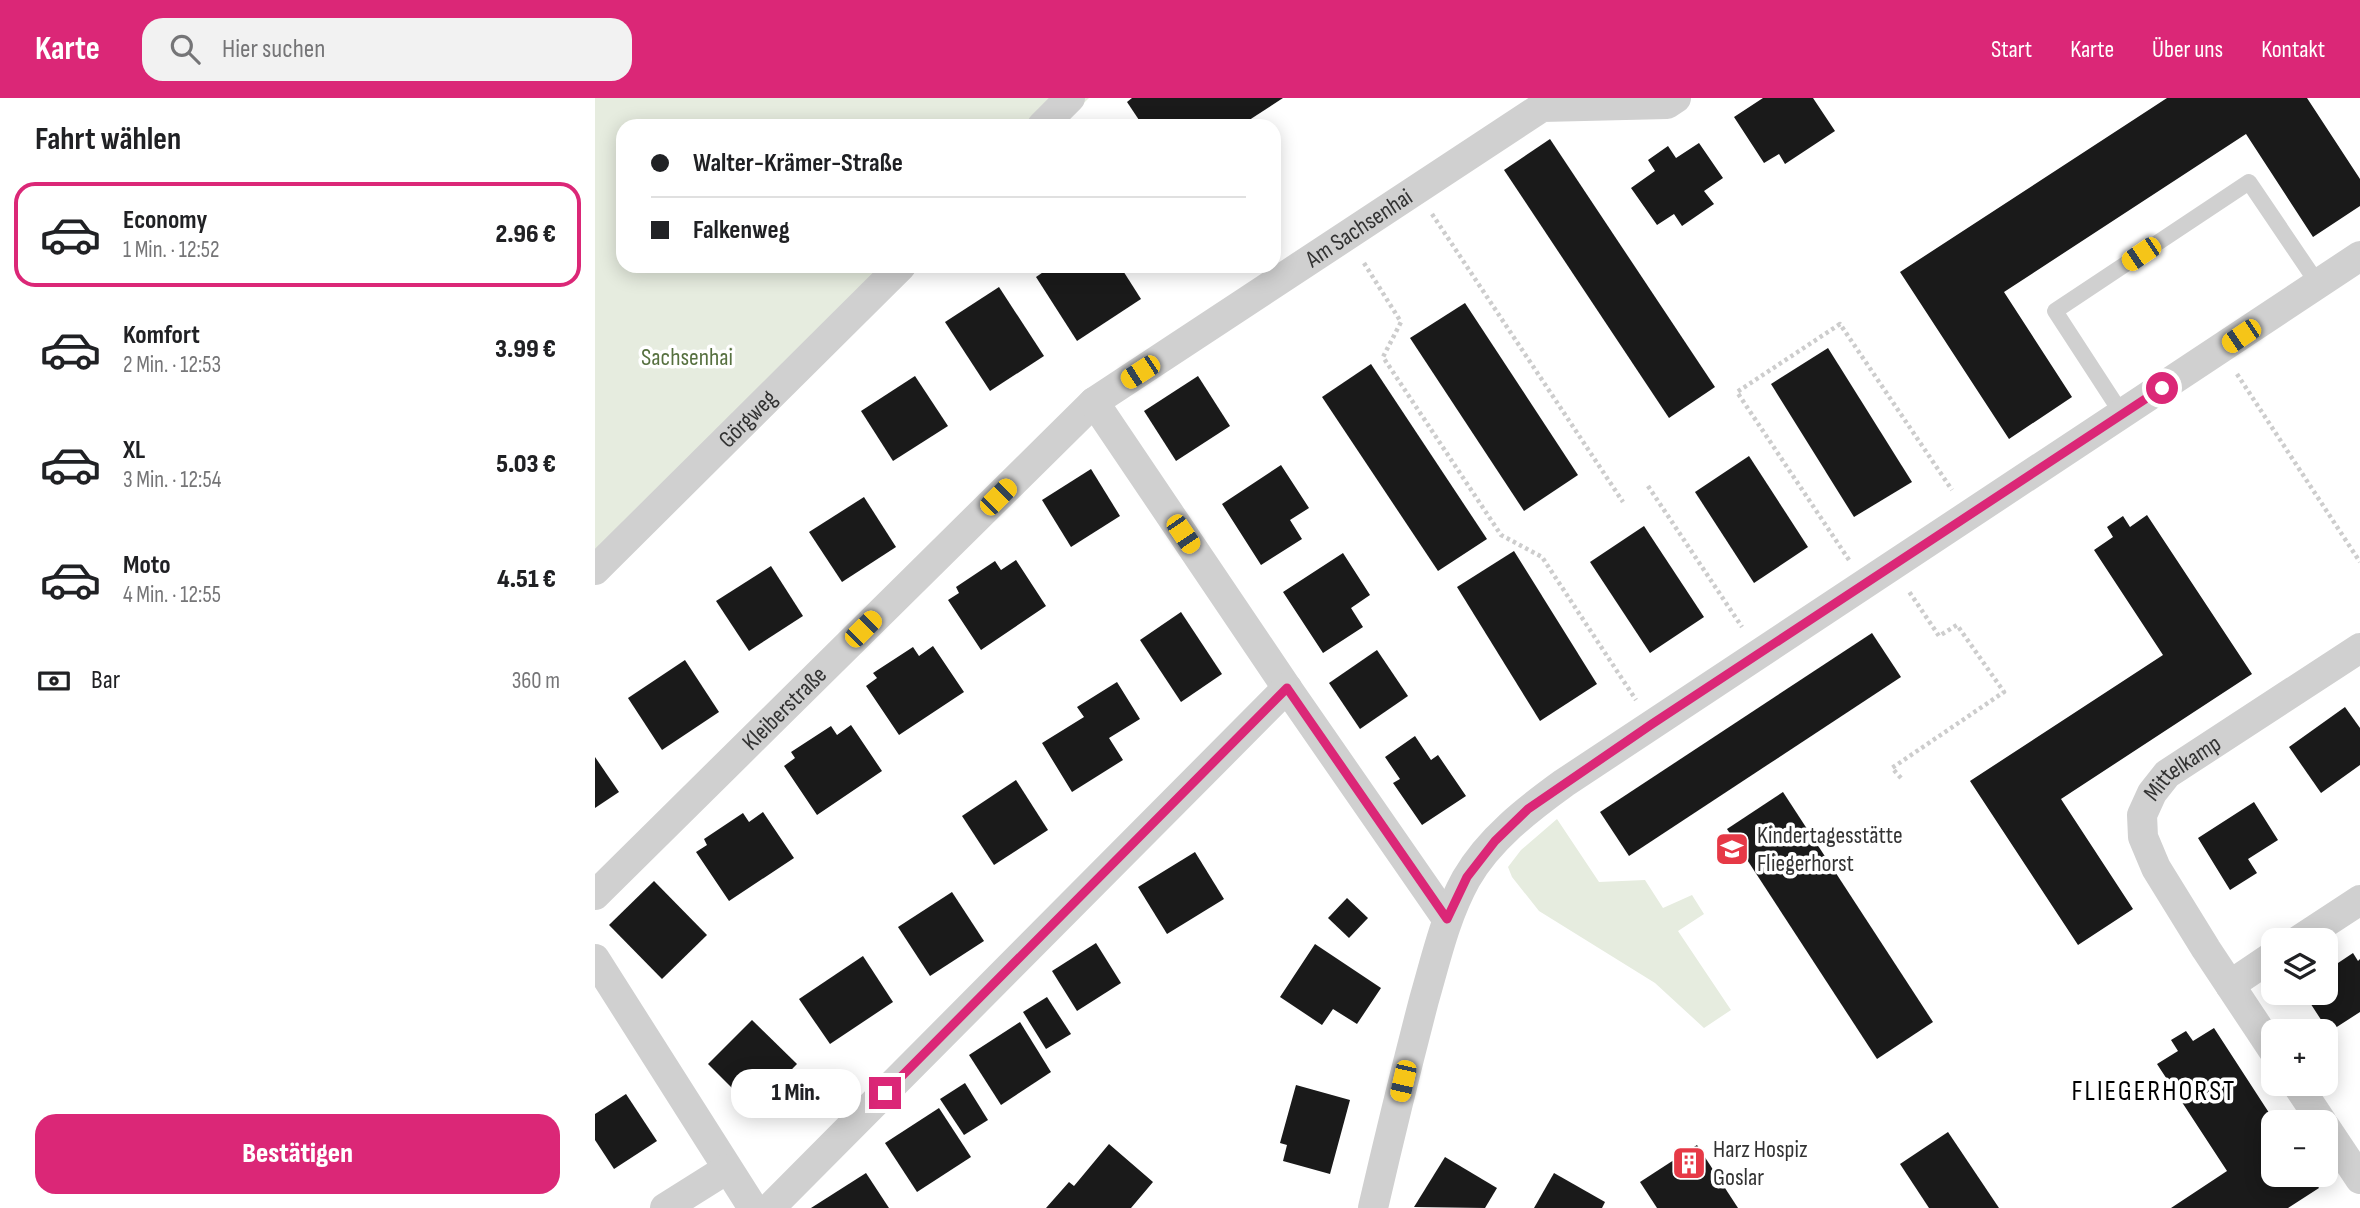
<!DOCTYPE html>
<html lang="de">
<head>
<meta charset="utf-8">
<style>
  :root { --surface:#fff; --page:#f2f2f2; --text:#202124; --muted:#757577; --line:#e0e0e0; --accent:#db2777 }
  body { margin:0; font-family:"Sofia Sans Condensed",sans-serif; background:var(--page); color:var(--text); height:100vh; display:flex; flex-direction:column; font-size:26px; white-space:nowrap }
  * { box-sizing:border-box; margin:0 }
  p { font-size:23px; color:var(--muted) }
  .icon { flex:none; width:38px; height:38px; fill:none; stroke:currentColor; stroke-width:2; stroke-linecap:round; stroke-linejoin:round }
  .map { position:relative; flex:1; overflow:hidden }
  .side { display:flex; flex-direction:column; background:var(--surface); width:595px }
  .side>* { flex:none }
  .top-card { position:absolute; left:21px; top:21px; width:665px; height:154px; border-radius:21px; box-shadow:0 4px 18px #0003; display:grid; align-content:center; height:154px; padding:0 35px; background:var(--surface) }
  .tools { position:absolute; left:1666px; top:830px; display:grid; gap:14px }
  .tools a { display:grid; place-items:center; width:77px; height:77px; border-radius:14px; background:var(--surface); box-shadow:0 4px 18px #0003; font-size:35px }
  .end { position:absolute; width:32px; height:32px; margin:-16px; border:9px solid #db2777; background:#fff; box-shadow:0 0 0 4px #fff }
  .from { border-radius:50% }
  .bubble { position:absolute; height:49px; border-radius:21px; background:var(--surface); box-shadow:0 4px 18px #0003; font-size:23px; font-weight:800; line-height:49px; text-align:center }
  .car { position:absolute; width:21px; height:42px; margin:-21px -10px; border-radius:9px; box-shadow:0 0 5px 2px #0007; background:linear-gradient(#f5c518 24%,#345 0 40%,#f5c518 0 76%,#345 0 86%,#f5c518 0) }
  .top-card b { display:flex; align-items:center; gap:24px; height:66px; font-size:26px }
  .top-card b+b { border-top:2px solid var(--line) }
  .top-card i { width:18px; height:18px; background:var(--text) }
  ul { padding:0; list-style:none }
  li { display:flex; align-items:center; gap:21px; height:105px; margin:0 14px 10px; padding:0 21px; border:4px solid transparent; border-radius:21px }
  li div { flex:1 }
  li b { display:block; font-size:26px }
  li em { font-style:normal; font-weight:800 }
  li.selected { border-color:var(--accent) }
  li>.icon { width:63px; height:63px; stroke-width:1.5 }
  h2 { padding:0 35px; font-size:32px; line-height:84px }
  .pay { display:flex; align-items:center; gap:18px; height:77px; padding:0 35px; font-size:26px }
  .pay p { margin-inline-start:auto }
  .primary-button { display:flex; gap:14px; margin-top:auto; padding:14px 35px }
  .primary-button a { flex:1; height:80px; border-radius:21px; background:var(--accent); color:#fff; font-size:28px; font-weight:800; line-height:80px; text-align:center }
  header { display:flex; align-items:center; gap:42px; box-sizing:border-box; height:98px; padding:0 35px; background:var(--accent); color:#fff }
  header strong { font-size:33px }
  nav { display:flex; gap:38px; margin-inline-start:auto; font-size:24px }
  .search { width:490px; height:63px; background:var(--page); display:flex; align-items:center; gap:18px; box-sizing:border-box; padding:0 24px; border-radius:21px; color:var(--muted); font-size:26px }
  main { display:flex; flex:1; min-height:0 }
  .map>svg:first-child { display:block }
  .green { fill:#e6ecdf }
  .building { fill:#1a1a1a }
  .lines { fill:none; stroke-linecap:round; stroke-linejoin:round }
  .path { stroke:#cdcdcd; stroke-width:4.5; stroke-dasharray:3.5 3.5; stroke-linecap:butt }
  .lane { stroke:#d0d0d0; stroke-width:16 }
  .street { stroke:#d0d0d0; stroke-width:30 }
  .route { stroke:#db2777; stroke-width:9 }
  .labels { text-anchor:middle; stroke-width:7; stroke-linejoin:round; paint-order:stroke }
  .street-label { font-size:24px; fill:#333; stroke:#fff }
  .park-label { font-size:24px; fill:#56703f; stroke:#fff }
  .poi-label { font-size:24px; fill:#333; stroke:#fff; text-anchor:start }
  .quarter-label { font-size:28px; letter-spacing:2px; fill:#000; stroke:#fff }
</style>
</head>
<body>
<header>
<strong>Karte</strong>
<div class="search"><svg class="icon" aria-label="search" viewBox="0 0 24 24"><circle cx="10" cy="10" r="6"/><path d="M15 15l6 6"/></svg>Hier suchen</div>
<nav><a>Start</a><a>Karte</a><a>Über uns</a><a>Kontakt</a></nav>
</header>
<main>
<section class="side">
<h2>Fahrt wählen</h2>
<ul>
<li class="selected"><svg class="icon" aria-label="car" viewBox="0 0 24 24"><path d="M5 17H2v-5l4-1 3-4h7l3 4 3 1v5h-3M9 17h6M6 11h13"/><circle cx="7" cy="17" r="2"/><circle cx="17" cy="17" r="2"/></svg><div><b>Economy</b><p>1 Min. · 12:52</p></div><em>2.96 €</em></li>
<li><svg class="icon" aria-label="car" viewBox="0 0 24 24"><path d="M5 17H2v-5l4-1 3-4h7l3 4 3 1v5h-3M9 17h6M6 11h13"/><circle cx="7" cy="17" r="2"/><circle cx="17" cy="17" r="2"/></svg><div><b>Komfort</b><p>2 Min. · 12:53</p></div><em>3.99 €</em></li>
<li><svg class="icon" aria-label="car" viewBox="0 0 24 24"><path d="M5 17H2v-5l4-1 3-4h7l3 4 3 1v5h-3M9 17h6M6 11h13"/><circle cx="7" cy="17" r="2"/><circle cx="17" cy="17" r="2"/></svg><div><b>XL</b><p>3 Min. · 12:54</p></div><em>5.03 €</em></li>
<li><svg class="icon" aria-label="car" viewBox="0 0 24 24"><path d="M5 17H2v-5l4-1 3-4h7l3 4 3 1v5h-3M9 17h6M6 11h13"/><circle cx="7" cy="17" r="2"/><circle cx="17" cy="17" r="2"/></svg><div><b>Moto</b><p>4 Min. · 12:55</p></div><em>4.51 €</em></li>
</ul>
<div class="pay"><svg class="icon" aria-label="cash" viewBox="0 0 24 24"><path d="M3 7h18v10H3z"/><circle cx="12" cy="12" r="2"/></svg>Bar<p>360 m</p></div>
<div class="primary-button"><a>Bestätigen</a></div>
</section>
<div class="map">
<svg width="1765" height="1110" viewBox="0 0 1765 1110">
  <rect width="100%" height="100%" fill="#fff"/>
  <g class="green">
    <polygon points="0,0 494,0 465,28 28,28 28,168 319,168 0,474"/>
    <polygon points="962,721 1004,784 1050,782 1068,810 1097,797 1109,816 1083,833 1136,912 1109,930 1060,885 944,813 917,779 913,769 926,752"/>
  </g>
  <g class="building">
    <polygon points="537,0 688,0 645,28 548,28 532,4"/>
    <polygon points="1168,0 1218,0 1240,33 1190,66 1184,56 1169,65 1139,19"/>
    <polygon points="1572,0 1712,0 1765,81 1765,108 1718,139 1651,36 1409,194 1477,299 1414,341 1305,174"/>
    <polygon points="955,41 1120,289 1074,320 909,72"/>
    <polygon points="1104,45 1128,80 1109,93 1119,106 1087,128 1079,116 1062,127 1036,90 1060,73 1053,62 1073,48 1081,60"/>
    <polygon points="457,168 525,168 546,201 482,243 441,179"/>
    <polygon points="404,189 449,258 395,293 350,224"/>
    <polygon points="870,205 983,377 929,413 815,240"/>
    <polygon points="1233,250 1317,384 1259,419 1176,286"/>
    <polygon points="776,266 892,441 843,473 727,299"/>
    <polygon points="320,278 353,328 298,363 266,313"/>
    <polygon points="603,278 635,328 581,363 549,313"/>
    <polygon points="1154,358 1213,449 1159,485 1100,394"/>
    <polygon points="686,367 714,410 695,422 707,441 666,467 627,406"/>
    <polygon points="496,371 525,418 476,449 447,402"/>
    <polygon points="269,399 301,449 247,484 214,434"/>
    <polygon points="1552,417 1657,576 1466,701 1538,811 1483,847 1375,683 1568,557 1499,452 1518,439 1512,429 1528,418 1535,429"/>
    <polygon points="1049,428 1109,519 1055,555 995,464"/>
    <polygon points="919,453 1002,586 945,623 862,489"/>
    <polygon points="748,455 775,497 756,510 768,529 728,555 688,494"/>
    <polygon points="421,462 451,508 386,552 353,502 364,495 361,489 400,463 406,472"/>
    <polygon points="176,468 208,518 154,553 121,503"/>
    <polygon points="586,514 627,576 586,604 545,542"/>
    <polygon points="1277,535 1306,579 1034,758 1005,714"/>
    <polygon points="338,548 369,594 304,637 271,588 282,580 278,575 318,549 324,558"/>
    <polygon points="782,552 813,598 765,631 734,585"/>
    <polygon points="90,562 124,614 67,652 33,600"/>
    <polygon points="522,584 545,621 514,640 528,662 477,694 447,645 489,619 482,609"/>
    <polygon points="1750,609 1765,630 1765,667 1726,695 1694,649"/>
    <polygon points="256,627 287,673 222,717 189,668 200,660 196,654 236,628 242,637"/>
    <polygon points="820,638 836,662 843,657 871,698 827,727 798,685 805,681 790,659"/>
    <polygon points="0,659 24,694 0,710"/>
    <polygon points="421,682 453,732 399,767 367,718"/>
    <polygon points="1188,694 1338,924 1282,961 1132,731"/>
    <polygon points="1659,704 1683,742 1653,761 1662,775 1635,792 1603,740"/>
    <polygon points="168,714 199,760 134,803 101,754 112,747 109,741 148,715 154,724"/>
    <polygon points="600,754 629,801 572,836 543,789"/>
    <polygon points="59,783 112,837 67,881 14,827"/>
    <polygon points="357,794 389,843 335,878 303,829"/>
    <polygon points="752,800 773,820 754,840 733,820"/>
    <polygon points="501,845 526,885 482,913 457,873"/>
    <polygon points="720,846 786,890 762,926 738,911 727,927 685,899"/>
    <polygon points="1758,855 1763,863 1765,861 1765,914 1734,934 1708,894 1731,894 1731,873"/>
    <polygon points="268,858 298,904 235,946 204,901"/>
    <polygon points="452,899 476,936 451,951 428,914"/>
    <polygon points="157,922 202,966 158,1011 113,966"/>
    <polygon points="425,924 456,974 406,1007 374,957"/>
    <polygon points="1619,930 1680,1024 1678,1024 1678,1076 1715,1076 1724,1090 1693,1110 1576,1110 1632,1073 1562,966 1583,953 1576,942 1591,933 1598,943"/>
    <polygon points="370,985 393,1022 369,1037 345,1001"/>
    <polygon points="701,987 755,1002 735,1076 688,1063 692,1047 685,1045"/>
    <polygon points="31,996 62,1043 19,1071 0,1042 0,1016"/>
    <polygon points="344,1010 376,1059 322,1094 290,1045"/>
    <polygon points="1353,1034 1404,1110 1334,1110 1305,1066"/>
    <polygon points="514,1046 558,1084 536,1110 451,1110 474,1084 479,1088"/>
    <polygon points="1102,1047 1143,1110 1062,1110 1045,1084"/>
    <polygon points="850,1059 902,1090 890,1110 819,1109"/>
    <polygon points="271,1075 294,1110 216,1110"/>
    <polygon points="959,1075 1010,1104 1007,1110 939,1110"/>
  </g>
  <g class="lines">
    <g class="path">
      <polyline points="837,116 1028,404"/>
      <polyline points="769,165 806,224 788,259 906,437 947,459 1041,602"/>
      <polyline points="1642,276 1765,464"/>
      <polyline points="1053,388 1147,529"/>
      <polyline points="1254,462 1142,294 1245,226 1357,392"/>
      <polyline points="1306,680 1297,670 1409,594 1362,527 1344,538 1313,492"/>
    </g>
    <polyline class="lane" points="1527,316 1460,213 1654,84 1723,186"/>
    <g class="street">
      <polyline points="447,28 475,0"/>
      <path id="s1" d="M0 472 306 168"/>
      <path id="s2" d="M0 797 499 304"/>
      <path id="s3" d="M852 821 692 590 499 304 947 9 1072 6 1081 0"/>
      <polyline points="1704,842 1765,802"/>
      <polyline points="0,861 158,1110"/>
      <polyline points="1635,887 1678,858"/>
      <path id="s4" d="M1678 952 1611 851 1561 770 1548 739 1547 717 1557 695 1572 676 1765 550"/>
      <polyline points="1701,985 1727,1024"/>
      <polyline points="1731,1030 1765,1081"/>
      <polyline points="70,1110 132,1071"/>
      <polyline points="175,1110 692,590"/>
      <path d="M778 1110C794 1041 811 971 829 902 841 861 850 819 871 781 894 741 933 711 969 685L1765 158"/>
    </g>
  </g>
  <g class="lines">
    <polyline class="route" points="290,995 692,590 852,821 872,779 900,743 933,711 1057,626 1567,290"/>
  </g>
  <defs>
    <g id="school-square" transform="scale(1.75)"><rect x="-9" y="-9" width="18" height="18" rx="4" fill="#e63946" stroke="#fff"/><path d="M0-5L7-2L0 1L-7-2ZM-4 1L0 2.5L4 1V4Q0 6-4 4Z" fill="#fff"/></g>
    <g id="building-square" transform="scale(1.75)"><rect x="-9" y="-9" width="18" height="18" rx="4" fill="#e63946" stroke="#fff"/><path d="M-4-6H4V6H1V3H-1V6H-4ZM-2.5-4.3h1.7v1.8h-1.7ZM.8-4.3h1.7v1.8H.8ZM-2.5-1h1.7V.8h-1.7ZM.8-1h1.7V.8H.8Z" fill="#fff"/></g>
  </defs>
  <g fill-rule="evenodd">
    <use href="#school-square" x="1137" y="751"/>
    <use href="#building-square" x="1094" y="1065"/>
  </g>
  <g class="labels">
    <g class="street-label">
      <text dy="8" stroke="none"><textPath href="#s3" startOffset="943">Am Sachsenhai</textPath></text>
      <text dy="8" stroke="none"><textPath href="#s1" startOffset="215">Görgweg</textPath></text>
      <text dy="8" stroke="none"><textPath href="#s2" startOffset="266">Kleiberstraße</textPath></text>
      <text dy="8" stroke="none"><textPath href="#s4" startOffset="336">Mittelkamp</textPath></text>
    </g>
    <g class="park-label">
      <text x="92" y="267">Sachsenhai</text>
    </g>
    <g class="poi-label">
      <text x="1162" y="745">Kindertagesstätte<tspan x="1162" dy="28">Fliegerhorst</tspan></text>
      <text x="1118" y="1059">Harz Hospiz<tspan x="1118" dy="28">Goslar</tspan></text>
    </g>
    <g class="quarter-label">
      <text x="1559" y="1002">FLIEGERHORST</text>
    </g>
  </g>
</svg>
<div class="tools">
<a><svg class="icon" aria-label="layers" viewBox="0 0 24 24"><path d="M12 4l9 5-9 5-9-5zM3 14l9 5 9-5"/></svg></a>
<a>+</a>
<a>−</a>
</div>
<i class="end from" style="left:1567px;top:290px"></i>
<i class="end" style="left:290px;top:995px"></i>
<div class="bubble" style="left:136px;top:971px;width:130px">1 Min.</div>
<i class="car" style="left:1546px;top:156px;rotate:236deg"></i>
<i class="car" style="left:1646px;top:238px;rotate:236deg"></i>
<i class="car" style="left:545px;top:274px;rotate:237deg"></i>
<i class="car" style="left:403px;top:399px;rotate:45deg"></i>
<i class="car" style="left:588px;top:436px;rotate:146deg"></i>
<i class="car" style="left:268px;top:531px;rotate:45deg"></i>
<i class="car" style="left:808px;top:983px;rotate:193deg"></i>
<div class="top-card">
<b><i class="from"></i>Walter-Krämer-Straße</b>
<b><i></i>Falkenweg</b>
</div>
</div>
</main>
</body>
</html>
